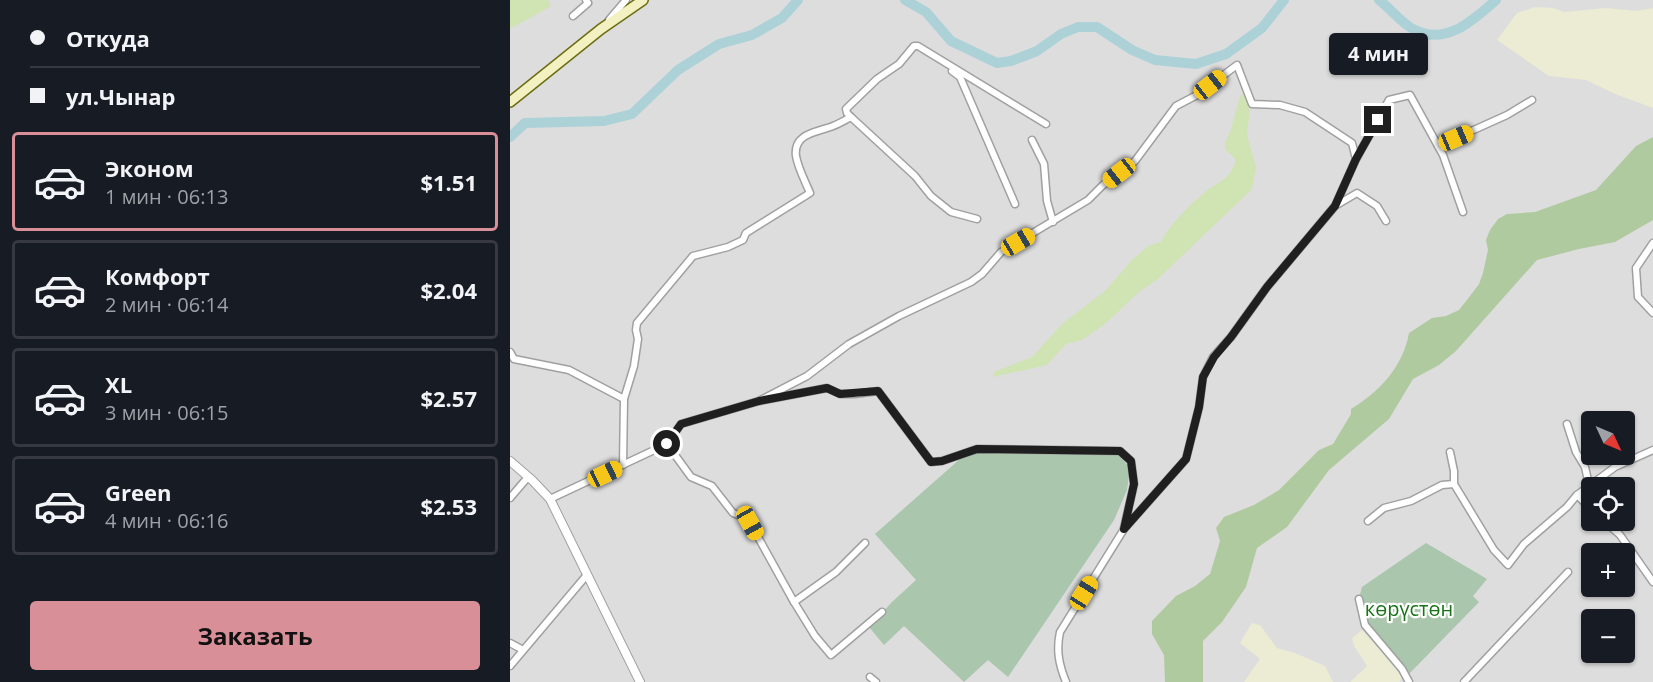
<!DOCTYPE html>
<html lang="ru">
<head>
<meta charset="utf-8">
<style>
  :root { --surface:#171b24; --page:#20242c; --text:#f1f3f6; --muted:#9ea1a6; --line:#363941; --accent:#d88f98 }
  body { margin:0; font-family:"Open Sans",sans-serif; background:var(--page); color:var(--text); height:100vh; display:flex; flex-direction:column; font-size:22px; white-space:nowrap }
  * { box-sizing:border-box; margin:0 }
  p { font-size:20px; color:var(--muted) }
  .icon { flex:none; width:33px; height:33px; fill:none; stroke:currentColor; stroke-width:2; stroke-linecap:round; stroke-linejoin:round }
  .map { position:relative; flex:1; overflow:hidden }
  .sheet { display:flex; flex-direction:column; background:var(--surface); width:510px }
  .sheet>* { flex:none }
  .guide { display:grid; align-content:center; height:132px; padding:0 30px; background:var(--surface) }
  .needle { width:39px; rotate:134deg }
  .controls { position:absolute; left:1071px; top:411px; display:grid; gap:12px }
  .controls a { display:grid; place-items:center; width:54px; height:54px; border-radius:6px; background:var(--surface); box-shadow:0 2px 4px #0004; font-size:30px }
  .end { position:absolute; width:27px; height:27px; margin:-14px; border:8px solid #1f1f1f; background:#fff; box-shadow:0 0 0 3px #fff }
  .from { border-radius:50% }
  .bubble { position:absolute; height:42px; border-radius:6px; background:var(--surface); box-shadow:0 2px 4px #0004; font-size:20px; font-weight:700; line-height:42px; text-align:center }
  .car { position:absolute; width:18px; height:36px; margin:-18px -9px; border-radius:8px; box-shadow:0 0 4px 2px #0007; background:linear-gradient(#f5c518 24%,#345 0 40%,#f5c518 0 76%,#345 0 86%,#f5c518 0) }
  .guide b { display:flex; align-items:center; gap:21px; height:57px; font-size:22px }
  .guide b+b { border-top:2px solid var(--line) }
  .guide i { width:15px; height:15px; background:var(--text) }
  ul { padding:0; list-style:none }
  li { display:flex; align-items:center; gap:18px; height:99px; margin:0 12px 9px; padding:0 18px; border:3px solid var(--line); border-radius:6px }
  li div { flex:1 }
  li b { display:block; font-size:22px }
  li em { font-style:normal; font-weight:700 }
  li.selected { border-color:var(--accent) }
  li>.icon { width:54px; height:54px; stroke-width:1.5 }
  .primary-button { display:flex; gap:12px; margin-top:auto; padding:12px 30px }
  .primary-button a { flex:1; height:69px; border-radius:6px; background:var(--accent); color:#111; font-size:24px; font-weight:700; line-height:69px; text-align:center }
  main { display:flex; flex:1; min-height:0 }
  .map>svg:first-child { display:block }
  .residential { fill:#ddd; fill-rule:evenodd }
  .farmland { fill:#ecebd4 }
  .grass { fill:#cfe4b2 }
  .forest { fill:#b0caa0 }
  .cemetery { fill:#aac6ac }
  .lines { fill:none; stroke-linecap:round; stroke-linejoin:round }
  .river { stroke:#acd2d8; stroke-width:10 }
  .minor-casing { stroke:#a0a0a0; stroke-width:9 }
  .tertiary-casing { stroke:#a0a0a0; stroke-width:10 }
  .secondary-casing { stroke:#6b6d10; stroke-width:12 }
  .minor { stroke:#fff; stroke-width:6 }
  .tertiary { stroke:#fff; stroke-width:8 }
  .secondary { stroke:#f3f1c1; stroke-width:9 }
  .route { stroke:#1f1f1f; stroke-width:8 }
  .labels { text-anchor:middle; stroke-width:4.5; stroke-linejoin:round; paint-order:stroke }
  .park-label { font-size:20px; fill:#187417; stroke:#fff }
</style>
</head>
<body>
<main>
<section class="sheet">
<div class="guide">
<b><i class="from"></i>Откуда</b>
<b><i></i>ул.Чынар</b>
</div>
<ul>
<li class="selected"><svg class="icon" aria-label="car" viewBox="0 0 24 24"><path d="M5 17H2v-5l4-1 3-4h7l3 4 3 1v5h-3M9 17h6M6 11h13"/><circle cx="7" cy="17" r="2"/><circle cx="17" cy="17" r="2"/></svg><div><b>Эконом</b><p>1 мин · 06:13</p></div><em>$1.51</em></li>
<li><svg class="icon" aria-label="car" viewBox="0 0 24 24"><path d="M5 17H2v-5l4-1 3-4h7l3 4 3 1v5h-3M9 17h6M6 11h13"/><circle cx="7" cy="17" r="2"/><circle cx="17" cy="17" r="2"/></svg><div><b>Комфорт</b><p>2 мин · 06:14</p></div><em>$2.04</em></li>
<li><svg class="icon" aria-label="car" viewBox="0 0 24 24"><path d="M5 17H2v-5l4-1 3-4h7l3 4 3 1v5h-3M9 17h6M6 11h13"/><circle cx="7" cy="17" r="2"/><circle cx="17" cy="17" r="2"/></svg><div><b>XL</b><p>3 мин · 06:15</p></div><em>$2.57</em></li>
<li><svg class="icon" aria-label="car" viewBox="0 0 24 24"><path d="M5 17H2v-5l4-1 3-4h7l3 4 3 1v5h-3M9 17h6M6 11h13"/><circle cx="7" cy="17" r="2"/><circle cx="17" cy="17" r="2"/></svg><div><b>Green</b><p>4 мин · 06:16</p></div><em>$2.53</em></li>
</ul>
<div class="primary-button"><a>Заказать</a></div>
</section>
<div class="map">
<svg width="1143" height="682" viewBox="0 0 1143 682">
  <rect width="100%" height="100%" fill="#efece7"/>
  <path class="residential" d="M0 0H1143V682H0ZM1082 422H1114V454H1082ZM1082 488H1114V520H1082ZM1082 554H1114V586H1082ZM1082 620H1114V652H1082Z"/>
  <g class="farmland">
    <polygon points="1025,7 1043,8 1054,12 1095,8 1127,11 1143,8 1143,108 1105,94 1076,80 1039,76 987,40 1007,13"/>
    <polygon points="742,623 750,625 767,648 785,653 815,666 823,682 734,682 750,659 730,643"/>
    <polygon points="852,630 883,664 892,677 890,682 840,682 857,666 844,646 842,638"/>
  </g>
  <g class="grass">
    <polygon points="0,0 38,0 41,6 0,29"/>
    <path d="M736 89 741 98 737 135 746 167 742 189 648 279 629 292 595 324 572 340 556 344 537 365 483 377 484 372 522 357 553 323 595 291 622 260 638 246 651 242C659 225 680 205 694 193 708 181 720 181 726 160L715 149V143L720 132 730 97Z"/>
  </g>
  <path class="forest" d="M1143 137V220L1105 242 1069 249 1027 260 946 351 929 365 903 379 879 419 819 470 777 527 747 548 736 587 712 622 693 641V682H655L654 655 642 634V621L666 596 685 586 700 574 710 541 706 528 714 517 744 505 769 490 809 450 823 444 841 414V409C869 392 893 367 899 333L922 318 936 316 949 310 960 296 969 284 973 273 978 250 976 240 980 230 988 219 997 214 1025 212 1086 190 1126 146Z"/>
  <g class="cemetery">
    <polygon points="537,450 609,454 620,469 617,490 604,520 498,677 478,660 454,682 394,626 374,645 359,627 382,602 406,580 365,534 459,451"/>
    <polygon points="916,543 977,579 963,596 969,602 899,674 866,645 847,606 852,587"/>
  </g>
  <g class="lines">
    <g class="river">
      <polyline points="395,0 416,12 441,41 487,63 501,61 527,51 551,34 568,27 587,27 622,50 645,60 686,64 716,54 752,28 774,0"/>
      <path d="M869 0C880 8 893 25 905 30 937 46 964 19 986 0"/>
      <polyline points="0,137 15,123 94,121 122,114 168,70 209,44 242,35 272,18 288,0"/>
    </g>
    <g class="minor-casing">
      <g id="minor">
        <polyline points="63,16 78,3 76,0"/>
        <polyline points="99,20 116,0"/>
        <polyline points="442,71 450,77 505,204"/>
        <polyline points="341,117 337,113 336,109 367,79 389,64 404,46 408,46 536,124"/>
        <polyline points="522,140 534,164 537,201 543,222"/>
        <polyline points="928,146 997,115 1022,100"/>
        <polyline points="825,206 847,193 867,206 876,221"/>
        <polyline points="1143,243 1126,268 1128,297 1143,313"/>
        <polyline points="0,352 4,359 59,370 114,399"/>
        <polyline points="249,401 297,376 339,344 389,316 461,282 472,274 491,252 578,200 593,185 625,161 666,106 687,95 727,65 742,104 770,105 795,112 842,143 846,159"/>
        <polyline points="1057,424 1066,452 1075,467 1079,485"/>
        <polyline points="157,444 181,477 202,486 223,513 238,519 284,602"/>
        <polyline points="940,452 944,471 944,484 984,550 998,565 1014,544 1057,507 1067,495"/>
        <path d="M113 465 114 399 124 366 128 339 126 330 127 323 183 256 218 247 233 240 236 233 300 193C295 181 288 168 286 156 283 133 308 132 323 126 329 124 335 120 341 117L405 176 421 196 441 212 467 219"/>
        <polyline points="0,498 18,477"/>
        <polyline points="40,499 157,444 171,424 249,401 317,388 330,394 345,394 368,391 421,462 432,461 467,449 610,451 621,461 624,484 614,528"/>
        <polyline points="1082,510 1067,495 1105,467 1143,450"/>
        <polyline points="1093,520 1110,535 1143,582"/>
        <polyline points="858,521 874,508 901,501 932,485 944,484"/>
        <polyline points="355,543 326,572 284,602 305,636 321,655 372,612"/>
        <polyline points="849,599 855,625 892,669 899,682"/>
        <polyline points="0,643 13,650"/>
        <polyline points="0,666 76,576"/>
        <polyline points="360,677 366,682"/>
        <path d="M556 682C549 665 546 650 550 632L614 529 676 459 689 407 693 377 703 357 721 337 757 287 825 206 846 159 879 100 900 95 933 155 953 212"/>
        <polyline points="954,682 1058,572"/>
      </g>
    </g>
    <g class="tertiary-casing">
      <polyline id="tertiary" points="0,461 22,480 40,499 130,682"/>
    </g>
    <g class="secondary-casing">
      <polyline id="secondary" points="0,102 91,29 133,0"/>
    </g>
    <use href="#minor" class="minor"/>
    <use href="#tertiary" class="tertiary"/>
    <use href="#secondary" class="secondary"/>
  </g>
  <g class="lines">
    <polyline class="route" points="157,444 171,424 249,401 317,388 330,394 368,391 421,462 432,461 467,449 610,451 621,461 624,484 614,529 676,459 689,407 693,377 704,357 721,337 757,287 825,206 846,159 868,120"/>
  </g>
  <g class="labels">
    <g class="park-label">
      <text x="899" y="616">көрүстөн</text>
    </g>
  </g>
</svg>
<div class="controls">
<a><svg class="needle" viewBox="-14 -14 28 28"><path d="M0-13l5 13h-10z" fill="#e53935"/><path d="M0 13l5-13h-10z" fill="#9ea1a6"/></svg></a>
<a><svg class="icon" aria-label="locate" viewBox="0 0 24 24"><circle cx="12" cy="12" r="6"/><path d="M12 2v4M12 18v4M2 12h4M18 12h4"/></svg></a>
<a>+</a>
<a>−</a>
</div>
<i class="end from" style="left:157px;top:444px"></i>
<i class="end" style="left:868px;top:120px"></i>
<div class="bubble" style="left:819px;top:33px;width:99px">4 мин</div>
<i class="car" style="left:700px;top:85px;rotate:52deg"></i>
<i class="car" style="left:946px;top:138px;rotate:67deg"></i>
<i class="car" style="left:609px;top:173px;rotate:232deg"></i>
<i class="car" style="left:508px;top:242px;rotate:60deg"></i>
<i class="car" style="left:95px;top:474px;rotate:65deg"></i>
<i class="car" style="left:240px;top:523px;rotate:151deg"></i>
<i class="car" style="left:574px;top:593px;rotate:32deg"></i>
</div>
</main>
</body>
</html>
